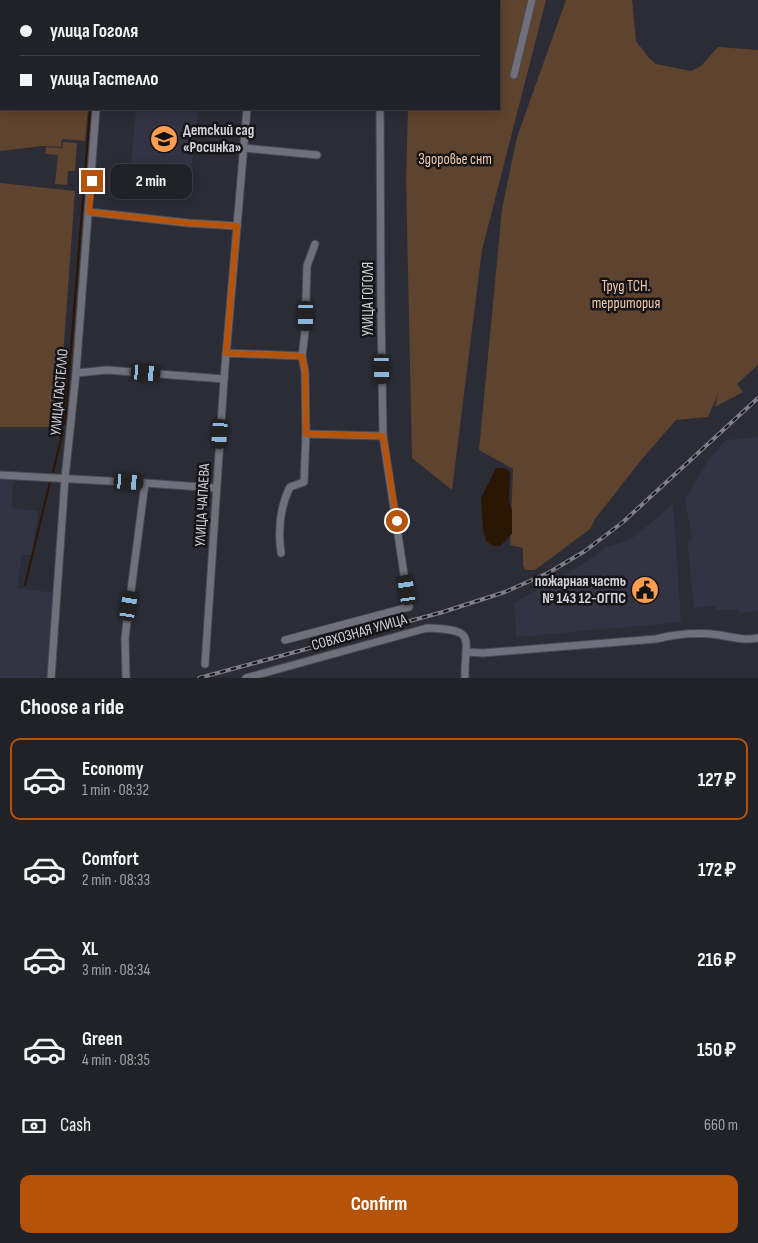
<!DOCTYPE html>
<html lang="en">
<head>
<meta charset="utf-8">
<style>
  :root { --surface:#212128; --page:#292930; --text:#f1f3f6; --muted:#a2a3a8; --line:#3e3e45; --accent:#b45309 }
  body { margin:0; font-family:"Sofia Sans Condensed",sans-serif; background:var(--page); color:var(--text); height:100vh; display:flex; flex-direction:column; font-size:19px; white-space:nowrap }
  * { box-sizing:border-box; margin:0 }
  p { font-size:16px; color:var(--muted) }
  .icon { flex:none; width:28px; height:28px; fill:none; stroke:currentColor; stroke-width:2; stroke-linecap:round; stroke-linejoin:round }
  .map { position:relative; height:678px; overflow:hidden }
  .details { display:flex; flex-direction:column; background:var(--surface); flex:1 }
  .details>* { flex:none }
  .guide { position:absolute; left:0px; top:0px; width:500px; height:110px; box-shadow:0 2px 12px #0003,0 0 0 1px var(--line); display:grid; align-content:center; height:110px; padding:0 20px; background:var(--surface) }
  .end { position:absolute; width:22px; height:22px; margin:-11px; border:6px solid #b45309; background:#fff; box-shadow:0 0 0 2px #fff }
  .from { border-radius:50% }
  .bubble { position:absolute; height:35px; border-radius:10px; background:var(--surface); box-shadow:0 2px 12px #0003,0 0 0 1px var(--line); font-size:16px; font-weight:700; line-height:35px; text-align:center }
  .car { position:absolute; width:15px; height:30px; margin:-15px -8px; border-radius:6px; box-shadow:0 0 4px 1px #0007; background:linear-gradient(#222 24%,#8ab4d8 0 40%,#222 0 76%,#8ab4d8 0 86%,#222 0) }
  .guide b { display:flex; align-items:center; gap:18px; height:48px; font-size:19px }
  .guide b+b { border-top:1px solid var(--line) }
  .guide i { width:12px; height:12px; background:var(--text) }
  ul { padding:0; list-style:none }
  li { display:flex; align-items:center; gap:15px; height:82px; margin:0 10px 8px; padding:0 10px; border:2px solid transparent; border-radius:10px }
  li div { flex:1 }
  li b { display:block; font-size:19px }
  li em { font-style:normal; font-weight:700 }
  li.on { border-color:var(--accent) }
  li>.icon { width:45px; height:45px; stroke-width:1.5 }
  h2 { padding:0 20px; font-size:22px; line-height:60px }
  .pay { display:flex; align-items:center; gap:12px; height:55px; padding:0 20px; font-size:19px }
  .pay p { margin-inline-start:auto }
  .primary-button { display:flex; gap:10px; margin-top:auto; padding:10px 20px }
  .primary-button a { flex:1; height:58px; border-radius:10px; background:var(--accent); color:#fff; font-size:20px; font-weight:700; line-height:58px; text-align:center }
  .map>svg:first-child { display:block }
  .built { fill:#343343 }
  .green { fill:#5e432e }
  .water { fill:#2b1503 }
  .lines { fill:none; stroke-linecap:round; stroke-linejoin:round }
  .stream { stroke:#2b1503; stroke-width:2 }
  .minor-casing { stroke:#4a4952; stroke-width:9 }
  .minor { stroke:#70707c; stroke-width:7 }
  .rail-casing { stroke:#807f88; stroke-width:4 }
  .rail { stroke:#151519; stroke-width:2; stroke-dasharray:5.5; stroke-linecap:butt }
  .route { stroke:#b45309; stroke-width:6 }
  .labels { text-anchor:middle; stroke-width:5; stroke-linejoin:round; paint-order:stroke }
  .poi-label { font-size:15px; font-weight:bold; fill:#d3d2d9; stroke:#151519; text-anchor:start }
  .park-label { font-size:15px; fill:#f5c9a9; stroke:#151519 }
  .street-label { font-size:15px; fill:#d3d2d9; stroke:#151519 }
</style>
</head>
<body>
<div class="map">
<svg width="758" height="678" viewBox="0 0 758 678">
  <rect width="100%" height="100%" fill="#2c2c36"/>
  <g class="built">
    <polygon points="136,109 198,109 191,171 183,170 182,182 130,173"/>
    <polygon points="758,437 758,611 740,613 737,609 716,611 716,606 694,608 687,540 692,539 685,499 710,458 726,440"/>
    <polygon points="0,475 13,476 12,508 38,511 32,555 22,555 17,588 56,593 51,678 0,678"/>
    <polygon points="673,504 681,622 516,637 515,612 512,604 578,567 607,547 630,540"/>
  </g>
  <g class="green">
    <polygon points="410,0 546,0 482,250 452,490 412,458 406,178 408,109 499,109 499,1"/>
    <polygon points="566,0 632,0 636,41 649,58 656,64 691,71 701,66 718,47 758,50 758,365 737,384 743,392 715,407 718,394 708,417 676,420 642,459 595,519 590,529 535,570 525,570 523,565 523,548 510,545 513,469 479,450 502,209 517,137"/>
    <polygon points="0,8 1,109 88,109 85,141 62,139 61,147 43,146 0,151"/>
    <polygon points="63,142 77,143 75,171 68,171 67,185 55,184 58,155 45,154 46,147 62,148"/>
    <polygon points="0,183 75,191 58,427 0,427"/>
  </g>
  <polygon class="water" points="496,468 505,468 510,472 509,501 512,510 512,534 500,546 493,546 486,541 483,530 481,498"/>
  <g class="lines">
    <g class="stream">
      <polyline points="99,1 99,0"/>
      <polyline points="65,424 90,109"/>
      <polyline points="53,472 63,431"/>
      <polyline points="25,585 50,482"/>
    </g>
    <g class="minor-casing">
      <g id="minor">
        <polyline points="250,0 252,1"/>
        <polyline points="103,1 103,0"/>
        <polyline points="261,1 261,0"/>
        <polyline points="379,1 379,0"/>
        <polyline points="0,3 1,3"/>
        <polyline points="514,75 532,0"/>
        <polyline points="244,148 317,155"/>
        <polyline points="89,212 188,223 237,226"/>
        <polyline points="226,353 302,356"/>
        <polyline points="76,373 107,370 224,379"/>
        <polyline points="306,434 383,436"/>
        <polyline points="0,475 145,483 216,488"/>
        <path d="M281 553C278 531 280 507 290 487L304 482 306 434 305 372 302 356 305 332 307 266 315 244"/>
        <polyline points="285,640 409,607 383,436 381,308 380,109"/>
        <path d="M467 652 483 653 656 639C677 634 698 632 719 635 733 637 744 641 758 638"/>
        <polyline points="205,664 224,379 247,109"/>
        <polyline points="51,678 65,478 76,373 96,109"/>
        <polyline points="126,678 125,638 127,621 145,483"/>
        <path d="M246 678 427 628C479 630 464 637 465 678"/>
      </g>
    </g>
    <use href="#minor" class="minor"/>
    <g class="rail-casing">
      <polyline id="rail" points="199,678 443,612 505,592 548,573 585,551 623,522 758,398"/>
    </g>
    <use href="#rail" class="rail"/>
  </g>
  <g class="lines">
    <polyline class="route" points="92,181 89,212 188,223 237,226 226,353 302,356 305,372 306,434 383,436 397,521"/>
  </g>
  <defs>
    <g id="school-disc" transform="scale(1.4375)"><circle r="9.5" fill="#fb9e50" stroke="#151519"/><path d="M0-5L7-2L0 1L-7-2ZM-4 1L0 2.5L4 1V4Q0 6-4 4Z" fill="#111"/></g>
    <g id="civic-disc" transform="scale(1.4375)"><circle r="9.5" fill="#fb9e50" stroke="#151519"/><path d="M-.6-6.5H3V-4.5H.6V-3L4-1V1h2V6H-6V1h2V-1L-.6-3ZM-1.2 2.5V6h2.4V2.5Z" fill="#111"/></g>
  </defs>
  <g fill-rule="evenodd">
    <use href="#school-disc" x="164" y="139"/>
    <use href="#civic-disc" x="645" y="590"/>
  </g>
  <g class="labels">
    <g class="poi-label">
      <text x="183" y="135">Детский сад<tspan x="183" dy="17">«Росинка»</tspan></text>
      <text x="626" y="586" text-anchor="end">пожарная часть<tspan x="626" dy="17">№ 143 12-ОГПС</tspan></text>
    </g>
    <g class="park-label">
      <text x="455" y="164">Здоровье снт</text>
      <text x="626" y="291">Труд ТСН.<tspan x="626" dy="17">территория</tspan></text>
    </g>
    <g class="street-label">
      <text transform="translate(368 299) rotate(-90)" y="5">УЛИЦА ГОГОЛЯ</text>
      <text transform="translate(59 392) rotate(-85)" y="5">УЛИЦА ГАСТЕЛЛО</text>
      <text transform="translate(202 505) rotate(-87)" y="5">УЛИЦА ЧАПАЕВА</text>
      <text transform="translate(359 632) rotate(-16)" y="5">СОВХОЗНАЯ УЛИЦА</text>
    </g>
  </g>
</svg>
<i class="end from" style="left:397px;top:521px"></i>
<i class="end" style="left:92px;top:181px"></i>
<div class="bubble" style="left:110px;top:164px;width:82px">2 min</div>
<i class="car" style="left:306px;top:316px;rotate:181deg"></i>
<i class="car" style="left:382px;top:369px;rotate:179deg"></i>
<i class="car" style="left:146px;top:373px;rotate:95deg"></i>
<i class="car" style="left:220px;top:434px;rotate:184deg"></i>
<i class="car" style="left:129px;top:482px;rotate:94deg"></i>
<i class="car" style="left:407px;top:590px;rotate:352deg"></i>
<i class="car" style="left:129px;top:606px;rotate:9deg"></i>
<div class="guide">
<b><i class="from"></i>улица Гоголя</b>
<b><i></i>улица Гастелло</b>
</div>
</div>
<section class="details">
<h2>Choose a ride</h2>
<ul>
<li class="on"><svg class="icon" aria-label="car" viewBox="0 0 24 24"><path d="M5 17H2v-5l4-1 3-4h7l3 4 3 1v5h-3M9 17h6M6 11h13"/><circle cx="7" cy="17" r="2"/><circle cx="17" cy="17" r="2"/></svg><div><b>Economy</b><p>1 min · 08:32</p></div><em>127 ₽</em></li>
<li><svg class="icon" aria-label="car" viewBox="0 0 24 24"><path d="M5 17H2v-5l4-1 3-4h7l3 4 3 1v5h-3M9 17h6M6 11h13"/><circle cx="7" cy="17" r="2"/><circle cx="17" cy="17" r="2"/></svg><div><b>Comfort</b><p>2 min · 08:33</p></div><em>172 ₽</em></li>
<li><svg class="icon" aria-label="car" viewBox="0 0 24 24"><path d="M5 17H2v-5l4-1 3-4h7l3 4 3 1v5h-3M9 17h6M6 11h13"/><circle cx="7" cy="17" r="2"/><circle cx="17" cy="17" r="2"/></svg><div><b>XL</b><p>3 min · 08:34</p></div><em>216 ₽</em></li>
<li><svg class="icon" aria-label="car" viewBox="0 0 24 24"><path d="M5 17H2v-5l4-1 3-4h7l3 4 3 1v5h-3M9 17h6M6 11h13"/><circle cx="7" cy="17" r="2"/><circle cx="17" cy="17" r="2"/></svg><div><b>Green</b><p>4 min · 08:35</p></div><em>150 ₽</em></li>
</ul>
<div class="pay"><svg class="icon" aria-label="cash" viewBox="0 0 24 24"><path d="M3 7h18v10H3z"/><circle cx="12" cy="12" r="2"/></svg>Cash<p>660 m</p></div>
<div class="primary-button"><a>Confirm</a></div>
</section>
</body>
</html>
